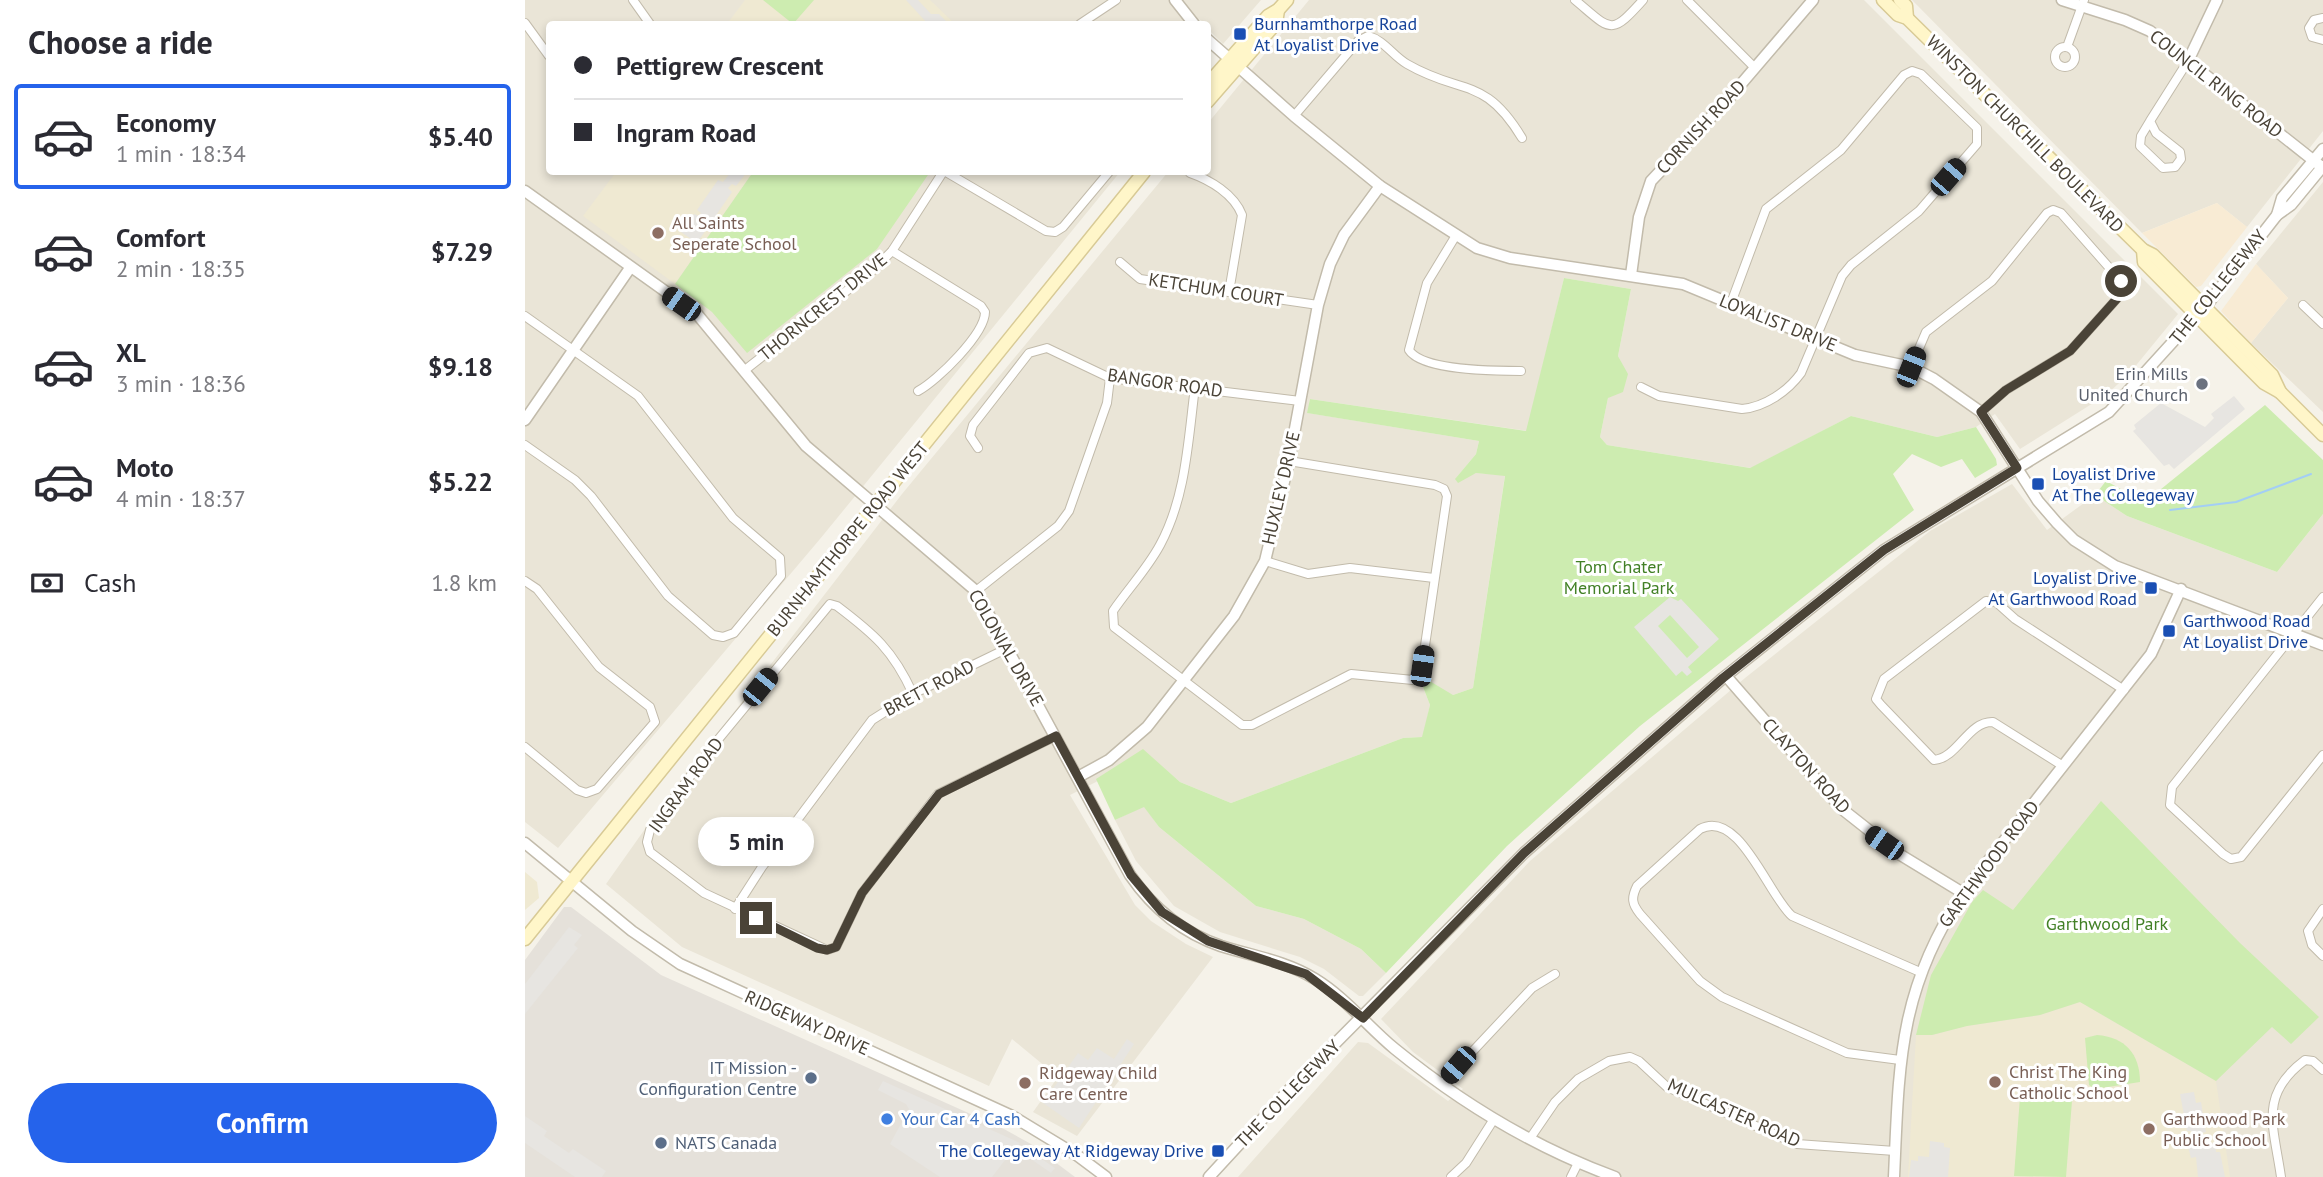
<!DOCTYPE html>
<html lang="en">
<head>
<meta charset="utf-8">
<style>
  :root { --surface:#fff; --page:#f7f7f7; --text:#2b2b33; --muted:#7c7c81; --line:#e1e1e2; --accent:#2563eb }
  body { margin:0; font-family:"PT Sans",sans-serif; background:var(--page); color:var(--text); height:100vh; display:flex; flex-direction:column; font-size:26px; white-space:nowrap }
  * { box-sizing:border-box; margin:0 }
  p { font-size:23px; color:var(--muted) }
  .icon { flex:none; width:38px; height:38px; fill:none; stroke:currentColor; stroke-width:2; stroke-linecap:round; stroke-linejoin:round }
  .map { position:relative; flex:1; overflow:hidden }
  .side { display:flex; flex-direction:column; background:var(--surface); width:525px }
  .side>* { flex:none }
  .guide { position:absolute; left:21px; top:21px; width:665px; height:154px; border-radius:7px; box-shadow:0 4px 10px #0003; display:grid; align-content:center; height:154px; padding:0 28px; background:var(--surface) }
  .end { position:absolute; width:32px; height:32px; margin:-16px; border:9px solid #4a4337; background:#fff; box-shadow:0 0 0 4px #fff }
  .from { border-radius:50% }
  .bubble { position:absolute; height:49px; border-radius:24px; background:var(--surface); box-shadow:0 4px 10px #0003; font-size:23px; font-weight:700; line-height:49px; text-align:center }
  .car { position:absolute; width:21px; height:42px; margin:-21px -10px; border-radius:9px; box-shadow:0 0 5px 2px #0007; background:linear-gradient(#222 24%,#8ab4d8 0 40%,#222 0 76%,#8ab4d8 0 86%,#222 0) }
  .guide b { display:flex; align-items:center; gap:24px; height:66px; font-size:26px }
  .guide b+b { border-top:2px solid var(--line) }
  .guide i { width:18px; height:18px; background:var(--text) }
  ul { padding:0; list-style:none }
  li { display:flex; align-items:center; gap:21px; height:105px; margin:0 14px 10px; padding:0 14px; border:4px solid transparent; border-radius:7px }
  li div { flex:1 }
  li b { display:block; font-size:26px }
  li em { font-style:normal; font-weight:700 }
  li.current { border-color:var(--accent) }
  li>.icon { width:63px; height:63px; stroke-width:1.5 }
  h2 { padding:0 28px; font-size:32px; line-height:84px }
  .pay { display:flex; align-items:center; gap:18px; height:77px; padding:0 28px; font-size:26px }
  .pay p { margin-inline-start:auto }
  .cta { display:flex; gap:14px; margin-top:auto; padding:14px 28px }
  .cta a { flex:1; height:80px; border-radius:42px; background:var(--accent); color:#fff; font-size:28px; font-weight:700; line-height:80px; text-align:center }
  main { display:flex; flex:1; min-height:0 }
  .map>svg:first-child { display:block }
  .residential { fill:#eae5d7 }
  .commercial { fill:#f8ebd4 }
  .industrial { fill:#e5e1da }
  .education { fill:#efe9d2 }
  .green { fill:#cdecb0 }
  .parking { fill:#e7e5e1; fill-rule:evenodd }
  .lines { fill:none; stroke-linecap:round; stroke-linejoin:round }
  .stream { stroke:#a3cef5; stroke-width:2 }
  .minor-casing { stroke:#c2bbab; stroke-width:10 }
  .tertiary-casing { stroke:#c2bbab; stroke-width:13 }
  .secondary-casing { stroke:#d8ca96; stroke-width:15 }
  .minor { stroke:#fff; stroke-width:8 }
  .tertiary { stroke:#fff; stroke-width:10 }
  .secondary { stroke:#fff6c9; stroke-width:12 }
  .route { stroke:#4a4337; stroke-width:9 }
  .transit-dot { fill:#1a4fb4; stroke:#fff; stroke-width:2.5 }
  .education-dot { fill:#8d6e63; stroke:#fff; stroke-width:2.5 }
  .worship-dot { fill:#6b7280; stroke:#fff; stroke-width:2.5 }
  .service-dot { fill:#5c6f8a; stroke:#fff; stroke-width:2.5 }
  .shop-dot { fill:#3f7fe0; stroke:#fff; stroke-width:2.5 }
  .labels { text-anchor:middle; stroke-width:6; stroke-linejoin:round; paint-order:stroke }
  .transit-label { font-size:18px; fill:#164399; stroke:#fff; text-anchor:start }
  .street-label { font-size:18px; fill:#4a4337; stroke:#fff }
  .education-label { font-size:18px; fill:#785e54; stroke:#fff; text-anchor:start }
  .worship-label { font-size:18px; fill:#5b616d; stroke:#fff; text-anchor:end }
  .park-label { font-size:18px; fill:#428026; stroke:#fff }
  .service-label { font-size:18px; fill:#4e5e75; stroke:#fff; text-anchor:end }
  .shop-label { font-size:18px; fill:#366cbe; stroke:#fff; text-anchor:start }
</style>
</head>
<body>
<main>
<section class="side">
<h2>Choose a ride</h2>
<ul>
<li class="current"><svg class="icon" aria-label="car" viewBox="0 0 24 24"><path d="M5 17H2v-5l4-1 3-4h7l3 4 3 1v5h-3M9 17h6M6 11h13"/><circle cx="7" cy="17" r="2"/><circle cx="17" cy="17" r="2"/></svg><div><b>Economy</b><p>1 min · 18:34</p></div><em>$5.40</em></li>
<li><svg class="icon" aria-label="car" viewBox="0 0 24 24"><path d="M5 17H2v-5l4-1 3-4h7l3 4 3 1v5h-3M9 17h6M6 11h13"/><circle cx="7" cy="17" r="2"/><circle cx="17" cy="17" r="2"/></svg><div><b>Comfort</b><p>2 min · 18:35</p></div><em>$7.29</em></li>
<li><svg class="icon" aria-label="car" viewBox="0 0 24 24"><path d="M5 17H2v-5l4-1 3-4h7l3 4 3 1v5h-3M9 17h6M6 11h13"/><circle cx="7" cy="17" r="2"/><circle cx="17" cy="17" r="2"/></svg><div><b>XL</b><p>3 min · 18:36</p></div><em>$9.18</em></li>
<li><svg class="icon" aria-label="car" viewBox="0 0 24 24"><path d="M5 17H2v-5l4-1 3-4h7l3 4 3 1v5h-3M9 17h6M6 11h13"/><circle cx="7" cy="17" r="2"/><circle cx="17" cy="17" r="2"/></svg><div><b>Moto</b><p>4 min · 18:37</p></div><em>$5.22</em></li>
</ul>
<div class="pay"><svg class="icon" aria-label="cash" viewBox="0 0 24 24"><path d="M3 7h18v10H3z"/><circle cx="12" cy="12" r="2"/></svg>Cash<p>1.8 km</p></div>
<div class="cta"><a>Confirm</a></div>
</section>
<div class="map">
<svg width="1798" height="1177" viewBox="0 0 1798 1177">
  <rect width="100%" height="100%" fill="#f5f2e9"/>
  <g class="residential">
    <polygon points="0,0 736,0 698,44 683,29 682,24 670,17 657,24 24,24 24,172 595,172 295,539 33,848 0,822"/>
    <polygon points="784,0 1339,0 1653,314 1604,374 1581,395 1495,449 1470,414 1451,427 1412,437 1326,416 1226,468 1082,445 1075,437 1083,398 1102,374 1093,356 1106,289 1039,278 1002,431 785,399 783,413 954,441 951,454 931,478 951,473 980,475 948,688 928,695 898,687 905,705 898,737 878,738 706,803 655,782 618,750 571,782 545,795 610,905 626,921 661,944 688,957 552,1136 508,1112 533,1077 487,1039 464,1086 157,947 81,884 132,812 377,494 643,172 682,172 683,123"/>
    <polygon points="1387,0 1798,0 1798,131 1722,227 1692,203 1617,233"/>
    <polygon points="1798,182 1798,412 1726,343 1763,298 1731,264"/>
    <polygon points="1487,484 1522,530 1570,495 1602,516 1752,572 1798,514 1798,1177 713,1177 833,1042 843,1043 923,1101 938,1089 888,1052 856,1019 1005,861 1220,678 1405,531"/>
    <polygon points="619,806 634,827 731,906 779,919 836,949 861,973 838,996 834,996 799,969 775,957 695,932 649,906 611,861 590,820"/>
  </g>
  <g class="commercial">
    <polygon points="1692,203 1722,227 1676,286 1671,287 1617,233"/>
    <polygon points="1731,264 1763,298 1726,343 1696,311"/>
  </g>
  <polygon class="industrial" points="39,907 46,907 136,975 479,1129 506,1144 550,1177 0,1177 0,960"/>
  <g class="education">
    <polygon points="220,0 405,0 430,24 202,24"/>
    <polygon points="91,172 228,172 150,284 58,216"/>
    <polygon points="0,872 12,882 14,898 0,910"/>
    <polygon points="1555,1002 1691,1081 1705,1177 1383,1177 1391,1035 1407,1035 1441,1026 1515,1015"/>
  </g>
  <g class="green">
    <polygon points="238,0 289,0 268,24"/>
    <polygon points="228,172 405,172 352,249 222,353 187,312 150,284"/>
    <polygon points="1039,278 1106,289 1093,356 1103,374 1098,392 1083,398 1075,437 1082,445 1225,468 1326,416 1412,437 1451,427 1471,459 1472,465 1450,478 1437,459 1416,467 1387,454 1368,474 1389,510 1115,726 982,846 861,973 836,949 779,919 731,906 634,827 619,807 590,820 571,779 618,749 655,782 706,803 878,738 897,737 905,705 898,687 903,680 928,695 948,688 980,476 951,473 933,483 930,479 951,454 954,441 782,413 785,399 1001,431"/>
    <polygon points="1740,405 1798,460 1798,514 1752,572 1602,516 1570,495 1581,481 1620,502"/>
    <polygon points="1576,801 1715,943 1794,1017 1766,1044 1747,1027 1691,1081 1555,1002 1515,1015 1442,1026 1407,1035 1391,1035 1406,975 1447,902 1458,890 1488,910"/>
    <path d="M1572 1035C1600 1037 1615 1054 1615 1082L1570 1089 1564 1085 1560 1038Z"/>
    <polygon points="1495,1097 1547,1101 1541,1177 1489,1176"/>
  </g>
  <g class="parking">
    <polygon points="381,0 393,0 406,14 414,14 424,24 403,24"/>
    <polygon points="206,172 222,172 211,186 207,184 203,188 207,192 172,243 156,232 169,214 174,216 176,213 172,210 193,180 198,182"/>
    <polygon points="1709,396 1720,409 1649,469 1644,464 1639,466 1608,431 1611,429 1609,425 1636,403 1680,427 1689,418 1686,414"/>
    <path d="M1145 597 1153 601 1156 599 1194 639 1163 667 1167 672 1162 676 1157 671 1151 676 1109 627ZM1145 615 1174 647 1162 658 1133 626Z"/>
    <polygon points="44,927 57,935 49,945 53,948 0,1014 0,984"/>
    <polygon points="602,1039 609,1044 554,1128 518,1103 553,1053 563,1060 572,1048 589,1059"/>
    <polygon points="358,1081 495,1143 492,1148 481,1144 474,1155 480,1160 467,1177 415,1177 365,1144 384,1109 381,1104 353,1090"/>
    <polygon points="1669,1092 1671,1103 1676,1102 1681,1132 1668,1135 1667,1131 1662,1131 1655,1094"/>
    <polygon points="0,1116 22,1131 19,1136 44,1153 48,1149 81,1171 77,1177 50,1177 0,1143"/>
    <polygon points="1405,1141 1419,1143 1419,1147 1425,1148 1423,1177 1384,1177 1386,1160 1393,1161 1393,1156 1404,1157"/>
    <polygon points="1690,1143 1691,1152 1695,1152 1700,1177 1673,1177 1671,1157 1666,1158 1663,1147"/>
    <polygon points="496,1145 530,1168 526,1173 493,1150"/>
  </g>
  <g class="lines">
    <polyline class="stream" points="1645,510 1711,502 1786,474"/>
    <g class="minor-casing">
      <g id="minor">
        <polyline points="108,0 125,24"/>
        <path d="M1050 0C1086 30 1085 37 1118 0"/>
        <polyline points="1162,0 1230,68"/>
        <polyline points="1798,18 1789,20 1784,28 1787,37 1798,40"/>
        <polyline points="0,23 24,56"/>
        <polyline points="555,24 591,0"/>
        <polyline points="1542,47 1559,0"/>
        <circle cx="1540" cy="57" r="10"/>
        <path d="M769 116 833 41 843 36C859 40 868 56 882 64 937 96 959 75 997 138"/>
        <polyline points="1625,121 1616,136 1615,146 1638,168 1650,167 1656,159 1655,152 1631,133 1625,121 1663,61"/>
        <polyline points="421,172 521,231 530,232 538,227 584,172"/>
        <path d="M665 173C685 180 709 194 717 215L704 292"/>
        <path d="M930 237 902 283 884 350C897 371 973 371 996 371"/>
        <path d="M367 251 456 306 460 312C460 334 412 381 393 391"/>
        <polyline points="595,262 615,279 793,305"/>
        <polyline points="1778,305 1798,324"/>
        <polyline points="0,316 113,396 208,518 255,558 256,576 209,633 198,637 188,635 143,596 66,496 50,480 0,445"/>
        <polyline points="1386,367 1401,332 1467,281 1522,213 1528,210 1536,213 1596,281 1597,293 1545,351 1481,390 1456,412"/>
        <polyline points="220,370 347,271 367,251 418,172"/>
        <path d="M670 387C663 441 661 497 635 545 622 569 603 589 588 611L589 627 717 725H727L826 674 888 680 893 678 897 666 922 496 919 489 910 485 764 461"/>
        <path d="M1116 387 1134 396 1217 409C1240 407 1263 391 1276 373L1317 276 1326 265 1394 211 1452 144V128L1396 74 1387 71 1379 75 1316 150 1241 209 1206 303"/>
        <polyline points="453,448 445,436 448,425 504,353 522,348 585,378 775,401"/>
        <polyline points="740,561 783,574 825,568 909,578"/>
        <polyline points="0,581 12,589 74,667 125,707 130,722 72,789 61,793 52,790 0,747"/>
        <polyline points="451,591 533,526 544,511 582,403 585,378"/>
        <polyline points="1798,597 1647,787 1645,805 1698,854 1706,859 1716,857 1798,755"/>
        <path d="M388 694C368 650 349 634 312 606L305 604 187 747 125 830 122 842 125 852 179 893 302 950 311 947 337 893 413 794 531 736"/>
        <path d="M1538 766 1468 722C1443 721 1433 758 1409 760L1356 705 1351 699 1359 679 1461 601 1471 602 1490 619 1599 690"/>
        <polyline points="210,909 237,867 347,720 388,694 483,648"/>
        <polyline points="1798,909 1783,931 1787,945 1798,956"/>
        <path d="M1375 1060 1322 1053 1197 997 1175 981 1115 914C1107 904 1106 898 1112 886L1175 829C1214 808 1243 895 1267 916L1395 972"/>
        <polyline points="917,1084 1007,988 1030,974"/>
        <polyline points="1006,1137 1030,1102 1053,1079 1084,1061 1105,1057 1114,1061 1142,1087 1272,1144 1370,1151"/>
        <polyline points="926,1177 941,1163 969,1119"/>
        <polyline points="1046,1177 1053,1163"/>
        <path d="M1756 1177C1749 1127 1733 1095 1780 1060L1788 1061 1798 1070"/>
      </g>
    </g>
    <g class="tertiary-casing">
      <g id="tertiary">
        <polyline points="650,0 669,24"/>
        <polyline points="1537,0 1600,20 1625,31 1798,168"/>
        <polyline points="682,39 769,116 855,186 952,248 985,258 1158,284 1330,355 1386,367 1409,379 1456,412 1513,501 1532,523 1549,540 1590,566 1798,645"/>
        <polyline points="1663,61 1692,0"/>
        <path d="M0 191 172 314 281 446 451 591 605 875C627 907 658 933 696 946 728 956 761 961 790 979 821 998 843 1027 870 1049 935 1102 1011 1148 1090 1177"/>
        <polyline points="1752,215 1757,198 1798,149"/>
        <polyline points="1106,275 1114,217 1126,181 1205,97 1288,0"/>
        <polyline points="0,420 105,268"/>
        <polyline points="1201,676 1317,809 1374,854 1438,893"/>
        <polyline points="553,777 584,760 622,727 709,616 740,561 764,461 793,305 805,264 819,235 855,186"/>
        <polyline points="0,843 107,931 155,964 487,1116 553,1156 581,1177"/>
        <polyline points="684,1177 765,1089 999,853 1198,678 1359,550 1584,412 1685,301 1752,215 1766,205 1798,166"/>
        <path d="M1369 1177C1374 1066 1373 990 1438 893L1626 654 1656 589"/>
      </g>
    </g>
    <g class="secondary-casing">
      <g id="secondary">
        <polyline points="1358,0 1373,15 1382,18 1618,250 1628,255 1747,375 1755,392"/>
        <polyline points="1375,0 1381,6 1382,18"/>
        <polyline points="682,85 743,16 753,10 762,0"/>
        <polyline points="682,102 751,23 753,10"/>
        <polyline points="1618,250 1619,262 1717,361 1739,383 1755,392 1798,435"/>
        <polyline points="0,939 619,172"/>
      </g>
    </g>
    <use href="#minor" class="minor"/>
    <use href="#tertiary" class="tertiary"/>
    <use href="#secondary" class="secondary"/>
  </g>
  <g class="lines">
    <polyline class="route" points="231,918 292,948 302,950 311,947 337,893 414,794 531,736 606,875 637,912 683,941 781,974 838,1018 999,853 1198,678 1359,550 1492,468 1456,412 1481,390 1545,351 1597,293 1596,281"/>
  </g>
  <g class="transit-dot">
    <rect x="708" y="27" width="14" height="14" rx="3.5"/>
    <rect x="1506" y="477" width="14" height="14" rx="3.5"/>
    <rect x="1619" y="581" width="14" height="14" rx="3.5"/>
    <rect x="1637" y="624" width="14" height="14" rx="3.5"/>
    <rect x="686" y="1144" width="14" height="14" rx="3.5"/>
  </g>
  <g class="education-dot">
    <circle cx="133" cy="233" r="7"/>
    <circle cx="1470" cy="1082" r="7"/>
    <circle cx="500" cy="1083" r="7"/>
    <circle cx="1624" cy="1129" r="7"/>
  </g>
  <circle class="worship-dot" cx="1677" cy="384" r="7"/>
  <g class="service-dot">
    <circle cx="286" cy="1078" r="7"/>
    <circle cx="136" cy="1143" r="7"/>
  </g>
  <circle class="shop-dot" cx="362" cy="1119" r="7"/>
  <g class="labels">
    <g class="transit-label">
      <text x="729" y="30">Burnhamthorpe Road<tspan x="729" dy="21">At Loyalist Drive</tspan></text>
      <text x="1527" y="480">Loyalist Drive<tspan x="1527" dy="21">At The Collegeway</tspan></text>
      <text x="1612" y="584" text-anchor="end">Loyalist Drive<tspan x="1612" dy="21">At Garthwood Road</tspan></text>
      <text x="1658" y="627">Garthwood Road<tspan x="1658" dy="21">At Loyalist Drive</tspan></text>
      <text x="679" y="1157" text-anchor="end">The Collegeway At Ridgeway Drive</text>
    </g>
    <g class="street-label">
      <text transform="translate(1691 84) rotate(38)" y="6">COUNCIL RING ROAD</text>
      <text transform="translate(1176 127) rotate(-47)" y="6">CORNISH ROAD</text>
      <text transform="translate(1500 134) rotate(45)" y="6">WINSTON CHURCHILL BOULEVARD</text>
      <text transform="translate(1693 287) rotate(-51)" y="6">THE COLLEGEWAY</text>
      <text transform="translate(691 290) rotate(9)" y="6">KETCHUM COURT</text>
      <text transform="translate(298 307) rotate(-39)" y="6">THORNCREST DRIVE</text>
      <text transform="translate(1253 323) rotate(22)" y="6">LOYALIST DRIVE</text>
      <text transform="translate(640 383) rotate(8)" y="6">BANGOR ROAD</text>
      <text transform="translate(756 488) rotate(-77)" y="6">HUXLEY DRIVE</text>
      <text transform="translate(323 539) rotate(-51)" y="6">BURNHAMTHORPE ROAD WEST</text>
      <text transform="translate(481 648) rotate(60)" y="6">COLONIAL DRIVE</text>
      <text transform="translate(404 688) rotate(-28)" y="6">BRETT ROAD</text>
      <text transform="translate(1281 766) rotate(48)" y="6">CLAYTON ROAD</text>
      <text transform="translate(161 785) rotate(-54)" y="6">INGRAM ROAD</text>
      <text transform="translate(1464 864) rotate(-53)" y="6">GARTHWOOD ROAD</text>
      <text transform="translate(282 1023) rotate(24)" y="6">RIDGEWAY DRIVE</text>
      <text transform="translate(763 1094) rotate(-46)" y="6">THE COLLEGEWAY</text>
      <text transform="translate(1209 1113) rotate(24)" y="6">MULCASTER ROAD</text>
    </g>
    <g class="education-label">
      <text x="147" y="229">All Saints<tspan x="147" dy="21">Seperate School</tspan></text>
      <text x="1484" y="1078">Christ The King<tspan x="1484" dy="21">Catholic School</tspan></text>
      <text x="514" y="1079">Ridgeway Child<tspan x="514" dy="21">Care Centre</tspan></text>
      <text x="1638" y="1125">Garthwood Park<tspan x="1638" dy="21">Public School</tspan></text>
    </g>
    <g class="worship-label">
      <text x="1663" y="380">Erin Mills<tspan x="1663" dy="21">United Church</tspan></text>
    </g>
    <g class="park-label">
      <text x="1094" y="573">Tom Chater<tspan x="1094" dy="21">Memorial Park</tspan></text>
      <text x="1582" y="930">Garthwood Park</text>
    </g>
    <g class="service-label">
      <text x="272" y="1074">IT Mission -<tspan x="272" dy="21">Configuration Centre</tspan></text>
      <text x="150" y="1149" text-anchor="start">NATS Canada</text>
    </g>
    <g class="shop-label">
      <text x="376" y="1125">Your Car 4 Cash</text>
    </g>
  </g>
</svg>
<i class="end from" style="left:1596px;top:281px"></i>
<i class="end" style="left:231px;top:918px"></i>
<div class="bubble" style="left:173px;top:817px;width:116px">5 min</div>
<i class="car" style="left:1423px;top:177px;rotate:41deg"></i>
<i class="car" style="left:156px;top:304px;rotate:305deg"></i>
<i class="car" style="left:1386px;top:367px;rotate:22deg"></i>
<i class="car" style="left:897px;top:666px;rotate:8deg"></i>
<i class="car" style="left:235px;top:687px;rotate:39deg"></i>
<i class="car" style="left:1359px;top:843px;rotate:305deg"></i>
<i class="car" style="left:933px;top:1065px;rotate:221deg"></i>
<div class="guide">
<b><i class="from"></i>Pettigrew Crescent</b>
<b><i></i>Ingram Road</b>
</div>
</div>
</main>
</body>
</html>
